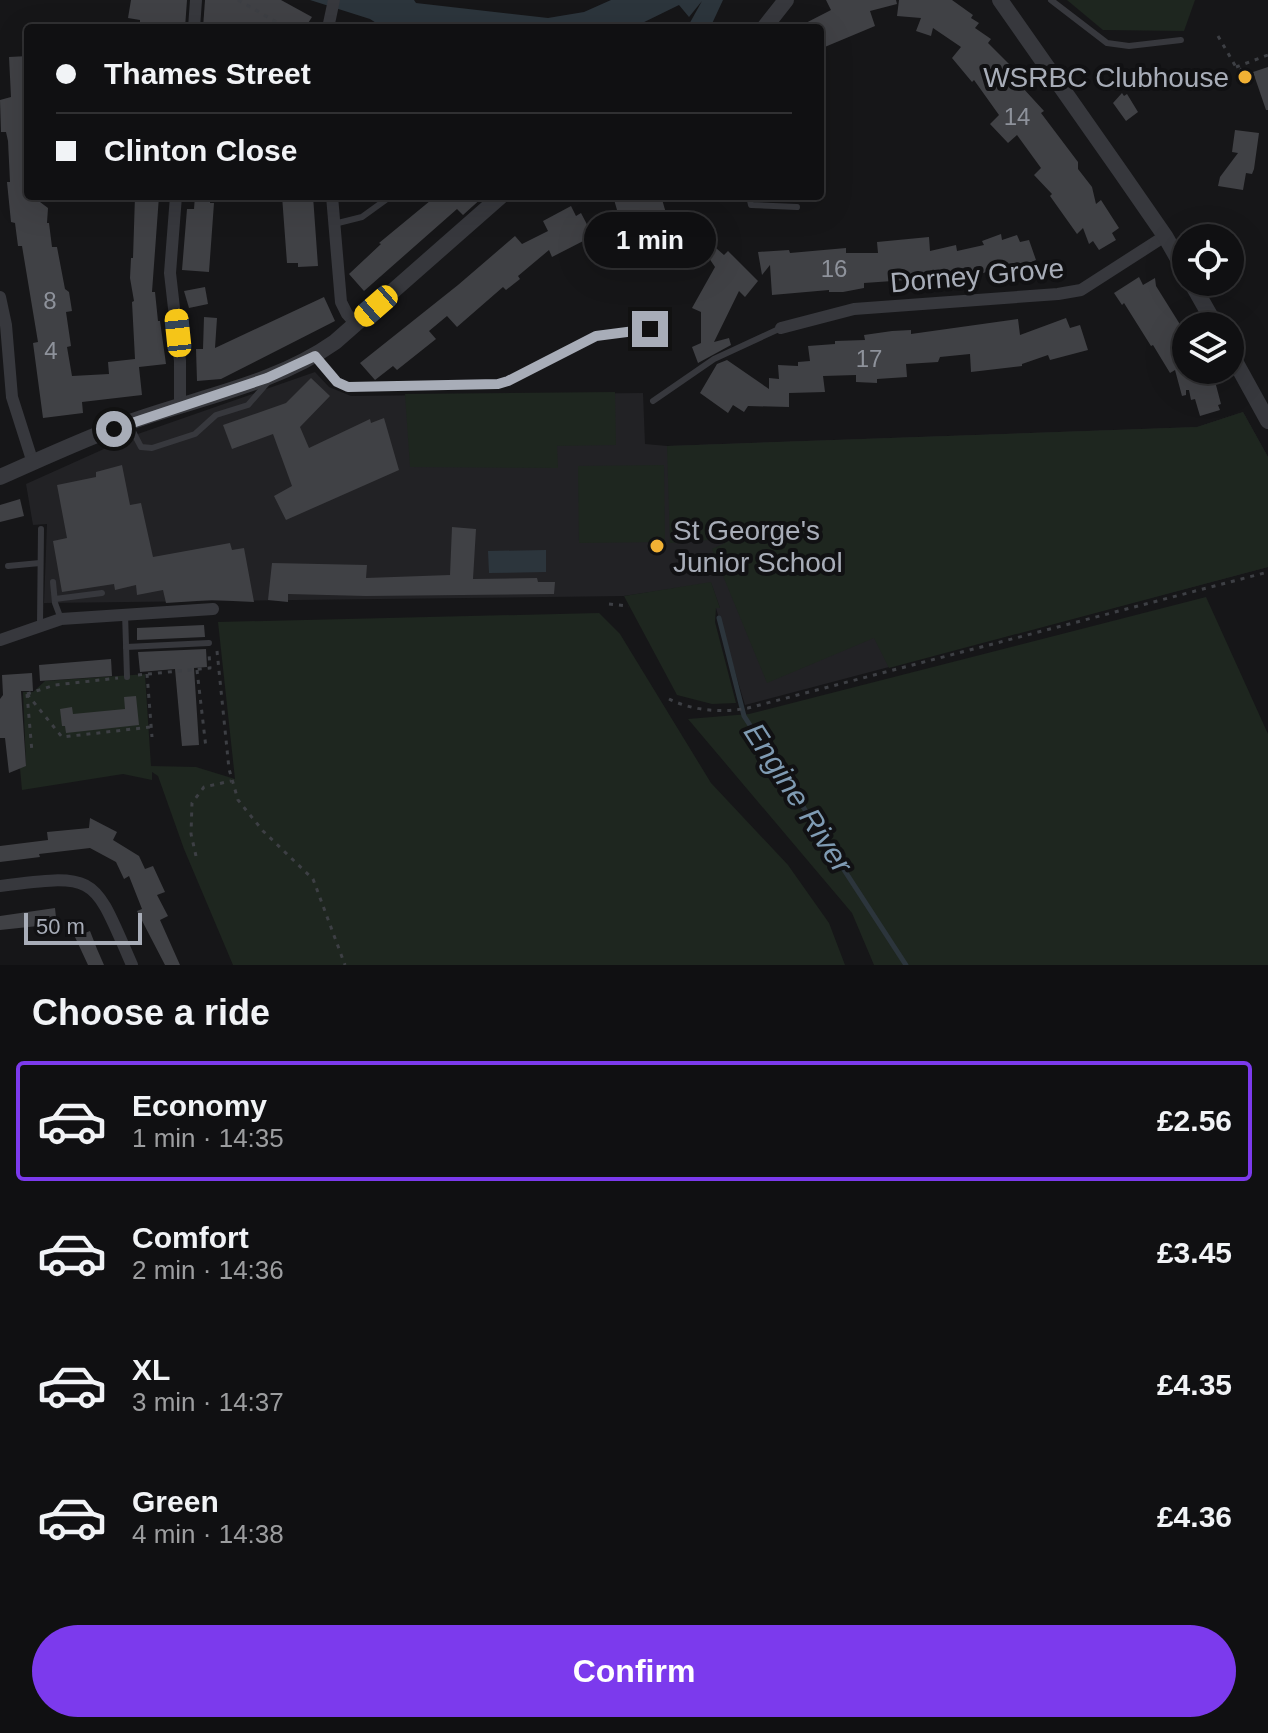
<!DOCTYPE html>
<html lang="en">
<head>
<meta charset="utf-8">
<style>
  :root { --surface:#101012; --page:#1e1e20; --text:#f1f3f6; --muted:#9c9d9f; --line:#303032; --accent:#7c3aed }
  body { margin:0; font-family:Helvetica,sans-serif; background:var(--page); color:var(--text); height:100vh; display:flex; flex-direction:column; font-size:30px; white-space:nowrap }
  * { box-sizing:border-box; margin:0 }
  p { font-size:26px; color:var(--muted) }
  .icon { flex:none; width:44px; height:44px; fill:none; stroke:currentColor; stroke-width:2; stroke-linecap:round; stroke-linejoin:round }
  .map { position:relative; height:965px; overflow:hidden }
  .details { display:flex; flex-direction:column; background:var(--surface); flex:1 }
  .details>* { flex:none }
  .guide { position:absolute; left:24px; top:24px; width:800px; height:176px; border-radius:8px; box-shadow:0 8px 32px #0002,0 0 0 2px var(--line); display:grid; align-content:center; height:176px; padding:0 32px; background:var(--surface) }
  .buttons { position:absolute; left:1172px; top:224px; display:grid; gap:16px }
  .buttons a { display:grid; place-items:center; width:72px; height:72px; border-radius:50%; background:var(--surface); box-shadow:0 8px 32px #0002,0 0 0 2px var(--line); font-size:40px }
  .scale { position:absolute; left:24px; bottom:20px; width:118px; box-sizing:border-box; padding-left:8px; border:4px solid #a8adb8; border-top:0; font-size:22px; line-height:28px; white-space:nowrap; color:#a8adb8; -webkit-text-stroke:6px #111113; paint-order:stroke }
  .end { position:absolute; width:36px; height:36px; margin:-18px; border:10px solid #a8adb8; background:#111; box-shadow:0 0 0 4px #111 }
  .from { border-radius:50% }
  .bubble { position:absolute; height:56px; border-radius:28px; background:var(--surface); box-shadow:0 8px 32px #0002,0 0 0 2px var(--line); font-size:26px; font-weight:700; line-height:56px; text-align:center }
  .car { position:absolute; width:24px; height:48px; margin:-24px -12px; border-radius:10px; box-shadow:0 0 6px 2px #0007; background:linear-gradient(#f5c518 24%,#345 0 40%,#f5c518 0 76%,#345 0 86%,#f5c518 0) }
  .guide b { display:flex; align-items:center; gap:28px; height:76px; font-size:30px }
  .guide b+b { border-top:2px solid var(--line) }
  .guide i { width:20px; height:20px; background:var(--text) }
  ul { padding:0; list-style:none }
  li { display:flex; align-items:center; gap:24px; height:120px; margin:0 16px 12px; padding:0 16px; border:4px solid transparent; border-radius:8px }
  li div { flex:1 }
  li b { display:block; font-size:30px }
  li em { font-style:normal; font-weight:700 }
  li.on { border-color:var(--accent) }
  li>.icon { width:72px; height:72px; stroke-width:1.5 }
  h2 { padding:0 32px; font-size:36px; line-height:96px }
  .cta { display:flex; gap:16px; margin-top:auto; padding:16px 32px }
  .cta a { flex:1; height:92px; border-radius:48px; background:var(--accent); color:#fff; font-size:32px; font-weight:700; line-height:92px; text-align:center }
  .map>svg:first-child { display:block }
  .built { fill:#222225 }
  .green { fill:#1e261f }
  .water { fill:#2c353c }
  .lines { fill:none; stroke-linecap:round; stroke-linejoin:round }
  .stream { stroke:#2c353c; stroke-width:5 }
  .building { fill:#404145 }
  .path { stroke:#3d3f44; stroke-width:3; stroke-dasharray:4 6; stroke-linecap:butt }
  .service { stroke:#37383d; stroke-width:6 }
  .minor { stroke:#37383d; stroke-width:12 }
  .tertiary { stroke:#37383d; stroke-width:16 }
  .route { stroke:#a8adb8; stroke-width:10 }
  .poi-dot { fill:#f2b134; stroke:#111113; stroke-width:3 }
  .labels { text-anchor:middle; stroke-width:8; stroke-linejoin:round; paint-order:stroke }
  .number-label { font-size:24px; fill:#8e929b }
  .poi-label { font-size:28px; fill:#a8adb8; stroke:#111113; text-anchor:end }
  .street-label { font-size:28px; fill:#a8adb8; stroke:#111113 }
  .water-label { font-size:30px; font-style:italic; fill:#7f9bb3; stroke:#111113 }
</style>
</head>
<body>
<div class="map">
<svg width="1268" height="965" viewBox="0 0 1268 965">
  <rect width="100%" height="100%" fill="#161618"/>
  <polygon class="built" points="315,372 329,387 351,396 643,393 645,444 667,446 1197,427 1243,412 1268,457 1268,567 745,705 716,608 720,608 711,583 624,596 44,603 47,524 33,525 26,484 135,435"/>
  <g class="green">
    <polygon points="1067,0 1195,0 1184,31 1103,30"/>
    <polygon points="615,392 616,445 557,446 558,468 410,467 405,394"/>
    <polygon points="1243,412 1268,457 1268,567 889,668 874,638 767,683 712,549 735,538 670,543 667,446 1197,427"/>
    <polygon points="664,465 665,542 579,543 578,466"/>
    <polygon points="711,582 720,608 716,608 715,622 736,703 712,704 677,695 624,596"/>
    <polygon points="1206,597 1268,734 1268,965 874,965 852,913 688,719 749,714"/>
    <polygon points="599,613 620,634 711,783 788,865 829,923 845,965 233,965 184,849 158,776 152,772 152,780 123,774 22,790 20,768 26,765 23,692 33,692 45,681 147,674 145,675 151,766 196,767 235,779 218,622"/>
  </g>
  <g class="water">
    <polygon points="310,0 414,0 416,3 548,18 584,12 611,0 723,0 710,28 687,28 702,1 689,17 679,5 632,28 384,28 370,19"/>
    <polygon points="546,550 546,572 489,573 488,551"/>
  </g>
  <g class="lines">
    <polyline class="stream" points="719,618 744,716 906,965"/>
  </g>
  <g class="building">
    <polygon points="131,0 187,0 185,28 140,28 140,20 128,18"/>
    <polygon points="205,0 281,0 312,17 305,28 203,28"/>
    <polygon points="826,0 896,0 897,4 870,11 875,26 820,49 820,28 796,28 831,10"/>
    <polygon points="899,0 952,0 973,15 971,18 979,23 975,28 991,39 988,43 1025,80 1022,87 1044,111 1041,113 1078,162 1078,169 1092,187 1096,204 1101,200 1119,228 1112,233 1116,240 1099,250 1093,241 1089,244 1083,228 1077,234 1050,196 1052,194 1034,175 1041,168 1017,135 1008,143 990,124 999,115 974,80 972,82 952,58 961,47 933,28 931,36 916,31 921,18 897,16"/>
    <polygon points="28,56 28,196 39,196 40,202 48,208 47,223 49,223 52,247 57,247 65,289 69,292 72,311 66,312 71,346 67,347 72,376 109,374 108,362 135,359 132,302 134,301 130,278 131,258 133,258 135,196 159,196 152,292 155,292 158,321 160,321 166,364 139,367 142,395 82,402 83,413 43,418 33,343 38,342 22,246 18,246 15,223 11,222 7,182 10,182 8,141 6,132 1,132 0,100 11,97 9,57"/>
    <polygon points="1268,67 1268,110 1266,110 1253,72"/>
    <polygon points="1122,93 1124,96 1127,94 1138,112 1126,121 1113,103"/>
    <polygon points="1235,130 1259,133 1254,169 1252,174 1246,173 1243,190 1218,186 1220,177 1238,153 1232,152"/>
    <polygon points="195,196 211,196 210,203 214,203 209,272 182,270 187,209 194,209"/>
    <polygon points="282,196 313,196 318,266 298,267 298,263 287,263"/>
    <polygon points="436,196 484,196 463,215 457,209 364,291 349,274 381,244 379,243"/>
    <polygon points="613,196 661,196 666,213 617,228 612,212 617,210"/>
    <polygon points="571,206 576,216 581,213 593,236 552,257 549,250 518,276 520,279 506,290 503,287 457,327 447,316 429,331 436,339 397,370 393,366 375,380 360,363 458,285 515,236 522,244 548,231 543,221"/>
    <polygon points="1001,234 1002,240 1017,235 1020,242 1029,240 1036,260 1003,273 1001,268 954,281 952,276 917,283 907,280 864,283 864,288 843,292 829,292 829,290 772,295 770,265 762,275 758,252 789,250 790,253 846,248 846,253 878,253 877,242 929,237 930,251 956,245 957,251 984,245 982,241"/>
    <polygon points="716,248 724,255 728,251 758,281 745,297 739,291 714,342 729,338 731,345 698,363 692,347 701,343 701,312 692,308 715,267 709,258"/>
    <polygon points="1139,277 1143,285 1155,278 1156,286 1186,334 1186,370 1212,370 1221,404 1218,405 1220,410 1200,416 1195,399 1191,400 1189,390 1186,390 1186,395 1182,396 1175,370 1170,373 1153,345 1151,346 1124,303 1122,305 1114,293"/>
    <polygon points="205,287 208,304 189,308 184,291"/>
    <polygon points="324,297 335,321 221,379 197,381 196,349 203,349 204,317 217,318 215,348"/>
    <polygon points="1066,318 1070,328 1080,325 1088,350 1050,360 1048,355 1022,364 1022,366 971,372 970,354 940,357 938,362 906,364 907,377 877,379 877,383 856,382 856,375 823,376 825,392 789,393 789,407 748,406 744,412 733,405 728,413 700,393 717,364 727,360 769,389 769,378 779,379 778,365 798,366 798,362 810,361 808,346 835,344 835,341 865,340 864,335 892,331 911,330 911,334 1018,319 1020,335"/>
    <polygon points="311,378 330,396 300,427 309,448 370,419 371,423 384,418 399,470 286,520 274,496 292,486 273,434 232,449 223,425 286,403"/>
    <polygon points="122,465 130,505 141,503 153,557 230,543 232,550 244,548 254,602 212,600 166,603 163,590 137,595 136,585 115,590 114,584 62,592 53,541 67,538 57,485 96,477 96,472"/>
    <polygon points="20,499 24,516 0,522 0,505"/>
    <polygon points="452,527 476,529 473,579 537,578 538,582 555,582 554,594 366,596 288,594 288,602 268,600 272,563 367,565 366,578 450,575"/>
    <polygon points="204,625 205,637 137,640 137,628"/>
    <polygon points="206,649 207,667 194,668 199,745 182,746 175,669 140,672 138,652"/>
    <polygon points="111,659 112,676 40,681 39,665"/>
    <polygon points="32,673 33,691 21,691 26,766 9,773 5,738 0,738 0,699 3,695 2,675"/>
    <polygon points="136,696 139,725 66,733 65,726 62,726 60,709 72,707 73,714 125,709 124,697"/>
    <polygon points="90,818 117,832 113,840 139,856 145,869 153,866 165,892 157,895 168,916 160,920 180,965 165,965 137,911 142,909 129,876 124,879 116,862 90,848 39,854 40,857 0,862 0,846 48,840 47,832 89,828"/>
    <polygon points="55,908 58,936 38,926 0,930 0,916"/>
    <polygon points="90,931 97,949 104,965 88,965 75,937"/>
  </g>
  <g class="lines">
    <g class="path">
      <polyline points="238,0 287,28"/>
      <polyline points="1218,36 1236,67 1244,71"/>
      <polyline points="1236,67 1268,55"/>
      <polyline points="609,604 629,606"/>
      <polyline points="217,651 229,769 238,800 263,831 313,879 345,965"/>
      <polyline points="197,670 206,748"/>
      <polyline points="147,674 152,737"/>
      <polyline points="138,675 210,668 209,653"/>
      <polyline points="27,694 55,685 118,678"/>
      <polyline points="27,694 62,737 151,727"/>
      <polyline points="27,694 32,752"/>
      <path d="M669 699C693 711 722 713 748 708L1268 572"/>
      <polyline points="196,856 191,834 192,803 204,787 231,781"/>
    </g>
    <g class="service">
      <polyline points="1051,0 1107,43 1129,46 1181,40"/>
      <polyline points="749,196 751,205 797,207"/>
      <polyline points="334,224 362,217 391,196"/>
      <polyline points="315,356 337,382 348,387 498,384 508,381 596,336 650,329"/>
      <polyline points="653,401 714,359 781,328"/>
      <polyline points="128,422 141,447 152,448 195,434 216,415 248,405 268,382"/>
      <polyline points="8,566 40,563"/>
      <polyline points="53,582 55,603 61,619"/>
      <polyline points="55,599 102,593"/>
      <polyline points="125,613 127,677"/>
      <polyline points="40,624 41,529"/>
      <polyline points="126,647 209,643"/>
    </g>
    <g class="minor">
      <polyline points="194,28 196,0"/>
      <polyline points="328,28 334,0"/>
      <polyline points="176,196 170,273 180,361 180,406"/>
      <polyline points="332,196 341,302 347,314 356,324"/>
      <polyline points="0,297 6,325 12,397 33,463"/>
      <polyline points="781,328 854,309 1058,294 1081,290 1165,236"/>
      <polyline points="0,640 61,619 213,609"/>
      <path d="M0 886C99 873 93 876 132 965"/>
    </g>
    <g class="tertiary">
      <polyline points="1000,0 1120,171 1165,236 1186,273"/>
      <polyline points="764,28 786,0"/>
      <polyline points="1191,282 1216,326"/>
      <polyline points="1230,352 1268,421"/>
      <path d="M0 477C43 458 86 438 130 422 199 397 274 385 335 342L501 196"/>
    </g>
  </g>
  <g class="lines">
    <polyline class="route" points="114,429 267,378 315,356 337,382 348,387 498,384 508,381 596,336 650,329"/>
  </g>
  <g class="poi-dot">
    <circle cx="1245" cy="77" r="8"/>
    <circle cx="657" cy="546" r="8"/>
  </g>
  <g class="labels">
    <g class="number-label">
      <text x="1017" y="125">14</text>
      <text x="834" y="277">16</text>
      <text x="50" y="309">8</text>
      <text x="51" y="359">4</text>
      <text x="869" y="367">17</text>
    </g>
    <g class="poi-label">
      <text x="1229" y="87">WSRBC Clubhouse</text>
      <text x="673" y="540" text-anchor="start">St George's<tspan x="673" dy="32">Junior School</tspan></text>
    </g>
    <g class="street-label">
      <text transform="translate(977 275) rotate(-5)" y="10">Dorney Grove</text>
    </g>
    <g class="water-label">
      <text transform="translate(798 798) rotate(57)" y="10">Engine River</text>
    </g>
  </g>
</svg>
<div class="buttons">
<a><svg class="icon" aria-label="locate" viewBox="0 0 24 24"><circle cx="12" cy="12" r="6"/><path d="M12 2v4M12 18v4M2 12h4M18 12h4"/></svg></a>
<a><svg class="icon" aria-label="layers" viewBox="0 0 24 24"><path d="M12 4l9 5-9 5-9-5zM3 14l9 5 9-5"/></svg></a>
</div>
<div class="scale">50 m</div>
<i class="end from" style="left:114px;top:429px"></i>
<i class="end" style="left:650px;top:329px"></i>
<div class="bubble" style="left:584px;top:212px;width:132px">1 min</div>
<i class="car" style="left:376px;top:306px;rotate:229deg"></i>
<i class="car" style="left:178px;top:333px;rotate:354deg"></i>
<div class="guide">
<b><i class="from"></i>Thames Street</b>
<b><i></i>Clinton Close</b>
</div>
</div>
<section class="details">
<h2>Choose a ride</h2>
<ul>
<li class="on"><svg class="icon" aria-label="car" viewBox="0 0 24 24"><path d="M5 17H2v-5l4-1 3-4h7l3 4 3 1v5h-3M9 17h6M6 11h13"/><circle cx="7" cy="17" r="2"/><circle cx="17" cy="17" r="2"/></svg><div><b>Economy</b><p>1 min · 14:35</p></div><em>£2.56</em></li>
<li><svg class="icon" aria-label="car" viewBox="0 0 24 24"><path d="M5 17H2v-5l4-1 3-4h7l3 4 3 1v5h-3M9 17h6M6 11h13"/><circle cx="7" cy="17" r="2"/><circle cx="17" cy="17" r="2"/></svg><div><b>Comfort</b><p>2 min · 14:36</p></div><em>£3.45</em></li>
<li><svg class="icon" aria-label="car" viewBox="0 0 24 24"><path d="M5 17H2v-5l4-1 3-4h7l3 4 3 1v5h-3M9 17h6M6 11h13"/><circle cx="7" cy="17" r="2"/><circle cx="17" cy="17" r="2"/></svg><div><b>XL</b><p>3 min · 14:37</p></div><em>£4.35</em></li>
<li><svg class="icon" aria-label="car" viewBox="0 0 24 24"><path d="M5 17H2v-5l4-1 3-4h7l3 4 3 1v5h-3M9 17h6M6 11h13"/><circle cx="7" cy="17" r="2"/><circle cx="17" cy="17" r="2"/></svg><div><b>Green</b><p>4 min · 14:38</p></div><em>£4.36</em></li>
</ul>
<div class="cta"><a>Confirm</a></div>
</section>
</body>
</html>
